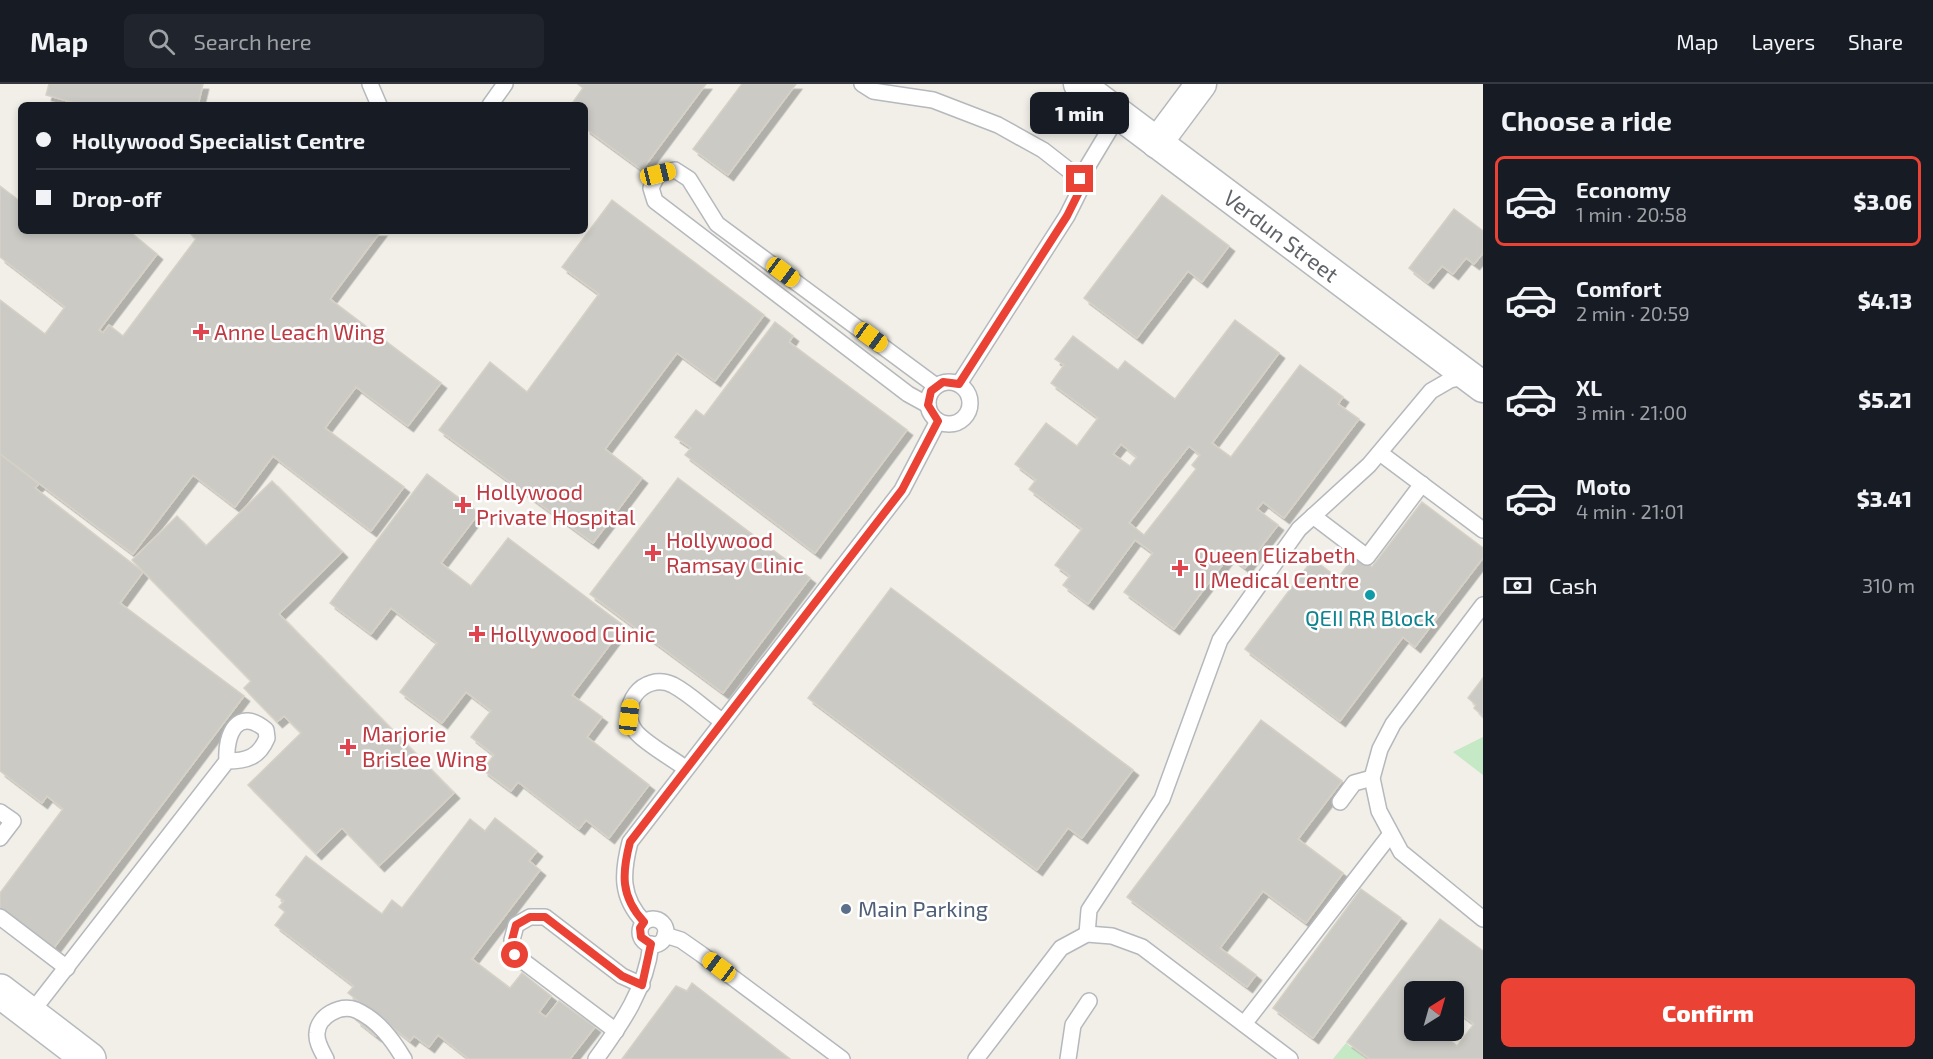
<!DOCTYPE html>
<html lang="en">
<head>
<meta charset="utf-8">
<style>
  :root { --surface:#171b24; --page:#20242c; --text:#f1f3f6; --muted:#9ea1a6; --line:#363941; --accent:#ea4335 }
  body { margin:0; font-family:"Exo 2",sans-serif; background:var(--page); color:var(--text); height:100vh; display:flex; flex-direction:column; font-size:22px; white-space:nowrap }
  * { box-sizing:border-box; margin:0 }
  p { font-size:20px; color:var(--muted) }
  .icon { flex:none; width:33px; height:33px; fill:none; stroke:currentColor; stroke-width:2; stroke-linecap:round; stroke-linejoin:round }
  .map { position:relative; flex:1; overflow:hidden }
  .details { display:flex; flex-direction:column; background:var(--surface); width:450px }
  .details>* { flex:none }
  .hud { position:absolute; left:18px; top:18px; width:570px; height:132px; border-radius:9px; box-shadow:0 3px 9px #0003; display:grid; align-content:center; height:132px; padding:0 18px; background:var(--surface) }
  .needle { width:39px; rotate:37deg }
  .tools { position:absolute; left:1404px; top:897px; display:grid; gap:12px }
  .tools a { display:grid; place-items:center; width:60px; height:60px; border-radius:9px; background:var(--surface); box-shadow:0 3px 9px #0003; font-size:30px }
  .end { position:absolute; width:27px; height:27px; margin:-14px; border:8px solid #ea4335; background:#fff; box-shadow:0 0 0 3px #fff }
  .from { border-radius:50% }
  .bubble { position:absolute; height:42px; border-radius:9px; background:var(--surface); box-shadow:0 3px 9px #0003; font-size:20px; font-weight:800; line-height:42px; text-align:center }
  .car { position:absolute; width:18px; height:36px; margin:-18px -9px; border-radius:8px; box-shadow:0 0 4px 2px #0007; background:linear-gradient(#f5c518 24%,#345 0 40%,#f5c518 0 76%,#345 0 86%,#f5c518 0) }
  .hud b { display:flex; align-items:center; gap:21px; height:57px; font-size:22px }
  .hud b+b { border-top:2px solid var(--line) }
  .hud i { width:15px; height:15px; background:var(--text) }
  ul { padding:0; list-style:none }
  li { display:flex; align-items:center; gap:18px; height:90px; margin:0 12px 9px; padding:0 6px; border:3px solid transparent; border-radius:9px }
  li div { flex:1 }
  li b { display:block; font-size:22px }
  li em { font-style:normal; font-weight:800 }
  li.selected { border-color:var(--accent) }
  li>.icon { width:54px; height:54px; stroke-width:1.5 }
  h2 { padding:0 18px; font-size:27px; line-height:72px }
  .pay { display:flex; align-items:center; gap:15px; height:66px; padding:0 18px; font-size:22px }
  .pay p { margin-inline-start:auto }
  .action { display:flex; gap:12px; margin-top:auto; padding:12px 18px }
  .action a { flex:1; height:69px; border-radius:9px; background:var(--accent); color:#fff; font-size:24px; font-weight:800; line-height:69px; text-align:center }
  header { display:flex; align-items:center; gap:36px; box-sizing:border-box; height:84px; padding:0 30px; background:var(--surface); border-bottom:2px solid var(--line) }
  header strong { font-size:28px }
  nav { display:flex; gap:33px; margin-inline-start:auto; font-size:21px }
  .search { width:420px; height:54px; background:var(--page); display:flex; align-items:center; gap:15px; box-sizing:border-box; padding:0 21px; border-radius:9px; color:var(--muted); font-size:22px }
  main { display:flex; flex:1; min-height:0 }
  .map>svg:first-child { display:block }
  .green { fill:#c5e8c5 }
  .building { fill:#cccac5; stroke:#d6d1c6; stroke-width:1.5; fill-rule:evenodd; filter:url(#shadow) }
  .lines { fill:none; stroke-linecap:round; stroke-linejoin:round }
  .service-casing { stroke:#b5b8bc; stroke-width:18 }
  .minor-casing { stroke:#b5b8bc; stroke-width:33 }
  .secondary-casing { stroke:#b6babf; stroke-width:36 }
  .service { stroke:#fff; stroke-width:15 }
  .minor { stroke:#fff; stroke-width:30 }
  .secondary { stroke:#fff; stroke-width:33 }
  .route { stroke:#ea4335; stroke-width:8 }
  .health-dot { fill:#e0444e; stroke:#fff; stroke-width:2 }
  .culture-dot { fill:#0f9aa8; stroke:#fff; stroke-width:2 }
  .service-dot { fill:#5c6f8a; stroke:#fff; stroke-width:2 }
  .labels { text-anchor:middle; stroke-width:5; stroke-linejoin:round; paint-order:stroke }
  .street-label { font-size:22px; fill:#5f6368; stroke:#fff }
  .health-label { font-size:22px; fill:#be3a42; stroke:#fff; text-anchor:start }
  .culture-label { font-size:22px; fill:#0d838f; stroke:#fff }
  .service-label { font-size:22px; fill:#4e5e75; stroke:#fff; text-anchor:start }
</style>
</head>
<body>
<header>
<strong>Map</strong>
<div class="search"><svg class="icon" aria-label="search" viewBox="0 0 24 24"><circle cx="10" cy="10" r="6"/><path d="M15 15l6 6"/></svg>Search here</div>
<nav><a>Map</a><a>Layers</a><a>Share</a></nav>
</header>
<main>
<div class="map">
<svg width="1483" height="975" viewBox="0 0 1483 975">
  <defs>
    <filter id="shadow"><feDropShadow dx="5.5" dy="5.5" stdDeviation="0" flood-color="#0004"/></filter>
  </defs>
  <rect width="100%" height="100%" fill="#f1efe8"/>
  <g class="green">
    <polygon points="1483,653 1483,691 1453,668"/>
    <polygon points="1346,959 1366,975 1333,975"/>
  </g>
  <g class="building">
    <polygon points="49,0 203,0 198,21 82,21 46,11"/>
    <polygon points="578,0 706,0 642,86 585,44 585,21 571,21 583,4"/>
    <polygon points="742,0 796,0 728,91 693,65"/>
    <polygon points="0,102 21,118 21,147 129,147 157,170 99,246 103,249 109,241 123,252 196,155 188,147 381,147 330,215 441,299 408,342 356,303 325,344 404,403 371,447 273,372 235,423 193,391 133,470 0,370 0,216 45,250 65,223 0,173"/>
    <polygon points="1162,111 1229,162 1202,198 1188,187 1137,254 1084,214"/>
    <polygon points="612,116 764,231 715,297 677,269 605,365 642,394 593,459 439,346 490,278 527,308 599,210 562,183"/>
    <polygon points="1454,125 1483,147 1483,169 1474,180 1466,174 1453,190 1442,182 1428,199 1409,184"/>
    <path d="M1235 236 1279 269 1212 359 1231 373 1300 281 1343 313 1338 320 1359 335 1284 434 1263 418 1257 425 1278 441 1245 484 1229 472 1174 545 1124 508 1153 469 1135 456 1088 520 1063 501 1070 492 1055 481 1082 445 1029 405 1036 396 1015 380 1046 339 1077 362 1098 334 1051 299 1064 281 1055 275 1073 252 1118 286 1125 277 1175 315ZM1121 360 1137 373 1130 382 1113 370ZM1189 362 1200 371 1192 381 1196 385 1144 451 1129 439Z"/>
    <polygon points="775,238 793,252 789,258 907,346 815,469 685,371 691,364 675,353 696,326 704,332"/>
    <polygon points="0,370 39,400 35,404 143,488 120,519 244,612 53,865 0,825 0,809 63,725 47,712 42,719 0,687"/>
    <polygon points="427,390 479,429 441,479 471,502 508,454 624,542 572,611 602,633 587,653 649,701 609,754 586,736 579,745 518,698 511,707 483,686 494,671 471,653 491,627 466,608 442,639 400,608 437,559 391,524 371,550 330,519"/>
    <polygon points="678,394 810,494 723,609 590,510"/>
    <polygon points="272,397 342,468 279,530 454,709 379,782 342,744 316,770 248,701 301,649 284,632 277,638 244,604 251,597 132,476 177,432 206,462"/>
    <polygon points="1422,418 1483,464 1483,474 1415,563 1403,553 1340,637 1245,565 1313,475 1338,494 1356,470 1372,483"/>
    <polygon points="891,504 1133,686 1082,754 1068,744 1037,786 808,614"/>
    <polygon points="1483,594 1483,632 1474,624 1476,621 1468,614"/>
    <polygon points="1261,636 1342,697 1298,755 1343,789 1306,839 1263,807 1220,864 1256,891 1247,903 1127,813"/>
    <polygon points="495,734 537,767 529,777 540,786 472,875 510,904 522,889 551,912 539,928 546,933 559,917 595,943 570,975 469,975 438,951 429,963 414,952 410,957 386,938 376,952 356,936 366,923 348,909 354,902 275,841 285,828 279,823 284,817 276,811 306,772 382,830 392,816 402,824 470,735 485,747"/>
    <polygon points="1361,805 1401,834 1313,954 1273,924"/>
    <path d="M1440 835 1483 867V975H1370L1347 958ZM1414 908H1454V925L1474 940 1457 962 1438 946H1414Z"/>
    <polygon points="692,899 790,975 622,975 676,902 687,907"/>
  </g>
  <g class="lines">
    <g class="service-casing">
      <g id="service">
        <polyline points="370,0 379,21"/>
        <polyline points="862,0 873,7 933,16 998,41 1043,66 1084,98 1067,132 959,300"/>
        <polyline points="490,21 505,0"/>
        <polyline points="1080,95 1119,30"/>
        <circle cx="949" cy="319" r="21"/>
        <polyline points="928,321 908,310 655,117 651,104 658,90 675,86 689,95 717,140 936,302"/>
        <polyline points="1380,369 1483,446"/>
        <polyline points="1313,432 1367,473 1422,400"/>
        <polyline points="1483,521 1393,640 1380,665 1372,694 1379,727 1401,768 1483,835"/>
        <path d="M685 684C672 674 646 660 636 648 616 623 643 587 673 601 690 610 706 626 722 637"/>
        <polyline points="1340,718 1354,699 1372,694"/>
        <polyline points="0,728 13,737 0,754"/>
        <polyline points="0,833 67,884"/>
        <circle cx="653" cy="848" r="13"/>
        <path d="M644 838C620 813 622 789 630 758L902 406 938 337"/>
        <polyline points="1087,850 1089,826 1162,715 1220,556 1299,445 1369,381 1431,307 1450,296 1469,292"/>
        <polyline points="665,851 681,856 701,870 842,975"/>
        <path d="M30 930 227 677C225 650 238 622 266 646L267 654C259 673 247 677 227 677"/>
        <polyline points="1244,940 1390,751"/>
        <polyline points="616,947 515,871 512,856 516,841 530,833 545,833 622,892 642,901"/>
        <path d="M326 975C322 967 316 958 317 949 318 932 340 920 356 926 378 936 392 955 404 975"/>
        <path d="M596 975C622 939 646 905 651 860"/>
        <polyline points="976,975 1061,864 1087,850 1112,852 1142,863 1290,975"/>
        <polyline points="1068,975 1073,941 1089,917"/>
      </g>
    </g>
    <g class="minor-casing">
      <g id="minor">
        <polyline points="1079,0 1483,303"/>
        <polyline points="1157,59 1201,0"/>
      </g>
    </g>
    <g class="secondary-casing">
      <polyline id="secondary" points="0,907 89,975"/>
    </g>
    <use href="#service" class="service"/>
    <use href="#minor" class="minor"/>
    <use href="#secondary" class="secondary"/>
  </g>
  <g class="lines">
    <path class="route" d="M515 871 512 856 516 841 530 833H545L622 892 642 901 651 860 641 853 640 844 644 838C620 812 622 789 630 758L902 406 938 337 928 321 931 307 943 298 959 300 1067 132 1084 98 1080 95"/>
  </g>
  <g class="health-dot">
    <path d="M198 239h6v6h6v6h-6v6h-6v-6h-6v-6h6z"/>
    <path d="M460 412h6v6h6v6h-6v6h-6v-6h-6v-6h6z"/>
    <path d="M650 460h6v6h6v6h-6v6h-6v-6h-6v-6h6z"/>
    <path d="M1177 475h6v6h6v6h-6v6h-6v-6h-6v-6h6z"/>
    <path d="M474 541h6v6h6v6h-6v6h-6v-6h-6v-6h6z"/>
    <path d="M345 654h6v6h6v6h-6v6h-6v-6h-6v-6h6z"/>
  </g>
  <circle class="culture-dot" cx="1370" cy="511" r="6"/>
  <circle class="service-dot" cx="846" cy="825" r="6"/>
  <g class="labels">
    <g class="street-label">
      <text transform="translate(1281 152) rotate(37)" y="8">Verdun Street</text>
    </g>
    <g class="health-label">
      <text x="214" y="256">Anne Leach Wing</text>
      <text x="476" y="416">Hollywood<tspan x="476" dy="25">Private Hospital</tspan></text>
      <text x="666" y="464">Hollywood<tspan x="666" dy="25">Ramsay Clinic</tspan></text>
      <text x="1194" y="479">Queen Elizabeth<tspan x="1194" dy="25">II Medical Centre</tspan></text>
      <text x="490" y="558">Hollywood Clinic</text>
      <text x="362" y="658">Marjorie<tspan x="362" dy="25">Brislee Wing</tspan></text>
    </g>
    <g class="culture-label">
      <text x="1370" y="542">QEII RR Block</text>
    </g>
    <g class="service-label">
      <text x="858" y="833">Main Parking</text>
    </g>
  </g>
</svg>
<div class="tools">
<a><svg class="needle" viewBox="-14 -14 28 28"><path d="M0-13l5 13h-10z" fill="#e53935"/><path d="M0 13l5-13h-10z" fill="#9ea1a6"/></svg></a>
</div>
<i class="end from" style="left:515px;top:871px"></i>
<i class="end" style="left:1080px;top:95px"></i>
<div class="bubble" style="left:1030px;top:8px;width:99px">1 min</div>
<i class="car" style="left:658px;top:90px;rotate:76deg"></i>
<i class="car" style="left:783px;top:188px;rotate:127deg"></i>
<i class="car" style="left:871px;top:253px;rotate:126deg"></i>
<i class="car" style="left:629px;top:633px;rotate:7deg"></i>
<i class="car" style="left:719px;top:883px;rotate:307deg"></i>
<div class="hud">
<b><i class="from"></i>Hollywood Specialist Centre</b>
<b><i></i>Drop-off</b>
</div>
</div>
<section class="details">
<h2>Choose a ride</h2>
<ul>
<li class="selected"><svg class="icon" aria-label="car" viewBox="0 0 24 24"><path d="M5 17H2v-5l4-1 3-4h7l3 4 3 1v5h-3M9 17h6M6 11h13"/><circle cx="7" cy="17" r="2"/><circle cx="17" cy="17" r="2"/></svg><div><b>Economy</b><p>1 min · 20:58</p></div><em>$3.06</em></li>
<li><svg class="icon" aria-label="car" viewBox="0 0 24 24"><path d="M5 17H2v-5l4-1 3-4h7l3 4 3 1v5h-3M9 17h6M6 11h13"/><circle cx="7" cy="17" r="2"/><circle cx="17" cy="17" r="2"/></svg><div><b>Comfort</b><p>2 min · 20:59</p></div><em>$4.13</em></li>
<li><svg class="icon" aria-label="car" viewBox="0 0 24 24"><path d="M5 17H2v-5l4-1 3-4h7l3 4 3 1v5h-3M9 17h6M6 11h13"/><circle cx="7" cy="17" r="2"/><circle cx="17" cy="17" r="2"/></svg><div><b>XL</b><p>3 min · 21:00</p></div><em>$5.21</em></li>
<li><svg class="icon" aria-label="car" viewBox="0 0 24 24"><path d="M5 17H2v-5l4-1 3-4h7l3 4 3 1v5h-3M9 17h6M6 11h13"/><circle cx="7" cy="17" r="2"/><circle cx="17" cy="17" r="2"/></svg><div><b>Moto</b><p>4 min · 21:01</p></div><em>$3.41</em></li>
</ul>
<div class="pay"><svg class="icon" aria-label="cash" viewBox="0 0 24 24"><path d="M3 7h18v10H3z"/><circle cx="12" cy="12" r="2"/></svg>Cash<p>310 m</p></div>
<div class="action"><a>Confirm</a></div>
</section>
</main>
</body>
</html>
